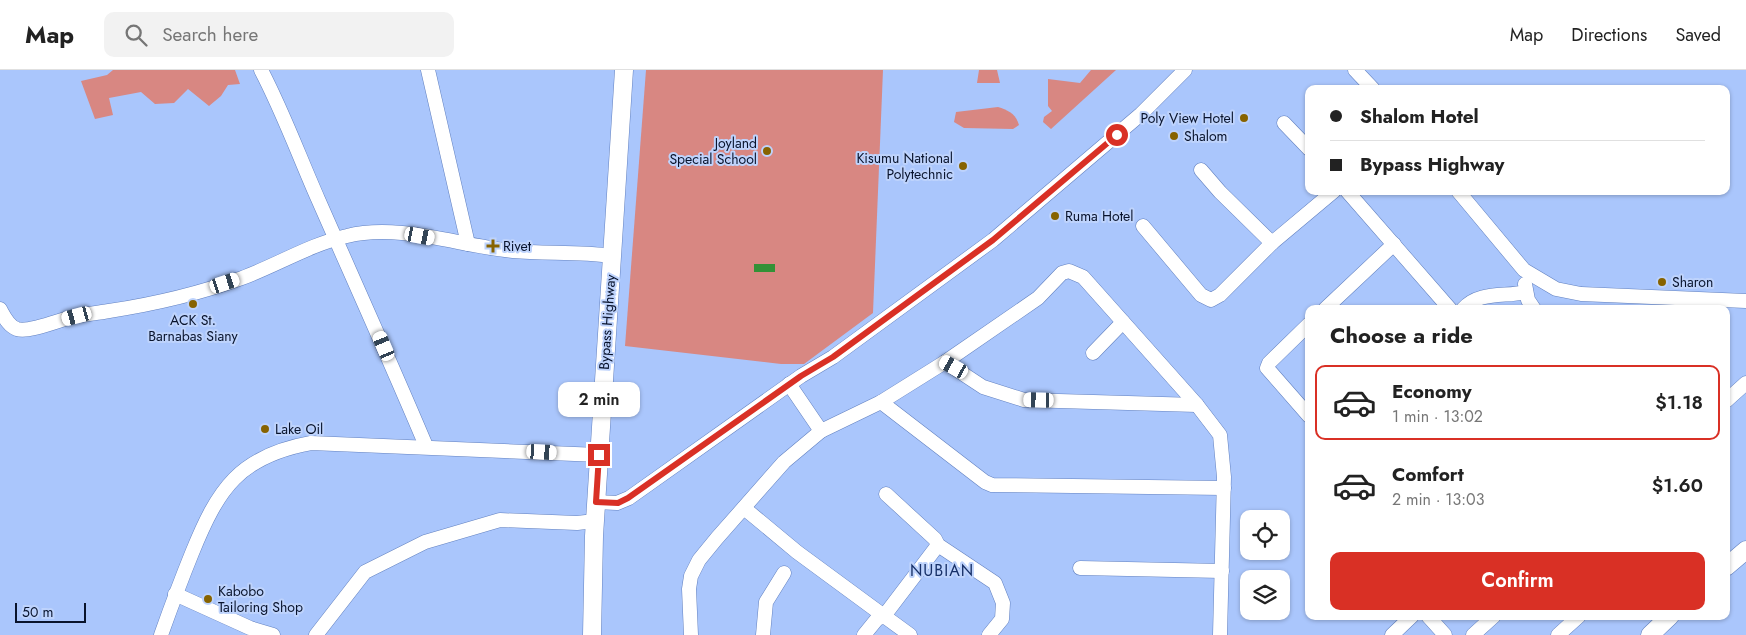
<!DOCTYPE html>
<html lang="en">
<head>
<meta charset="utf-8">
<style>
  :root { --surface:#fff; --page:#f2f2f2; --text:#222; --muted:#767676; --line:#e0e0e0; --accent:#d93025 }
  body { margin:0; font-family:Jost,sans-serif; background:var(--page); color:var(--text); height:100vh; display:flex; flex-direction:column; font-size:19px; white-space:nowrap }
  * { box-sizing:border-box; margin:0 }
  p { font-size:16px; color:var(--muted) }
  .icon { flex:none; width:28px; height:28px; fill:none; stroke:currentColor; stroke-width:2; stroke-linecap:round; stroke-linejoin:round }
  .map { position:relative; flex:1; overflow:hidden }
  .sheet { position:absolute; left:1305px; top:235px; width:425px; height:315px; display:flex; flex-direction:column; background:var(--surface); border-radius:10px; box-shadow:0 1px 4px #0004 }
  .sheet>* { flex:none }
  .banner { position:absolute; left:1305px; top:15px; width:425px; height:110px; border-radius:10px; box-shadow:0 1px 4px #0004; display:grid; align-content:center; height:110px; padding:0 25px; background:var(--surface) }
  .tools { position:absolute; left:1240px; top:440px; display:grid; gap:10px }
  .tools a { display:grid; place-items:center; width:50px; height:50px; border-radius:10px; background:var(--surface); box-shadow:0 1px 4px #0004; font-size:25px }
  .scale { position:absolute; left:15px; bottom:12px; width:71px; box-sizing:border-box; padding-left:5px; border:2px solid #08132c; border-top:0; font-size:14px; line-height:18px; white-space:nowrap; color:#08132c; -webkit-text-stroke:4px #bed3fc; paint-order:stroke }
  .end { position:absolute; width:22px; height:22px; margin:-11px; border:6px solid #d93025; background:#fff; box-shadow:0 0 0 2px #fff }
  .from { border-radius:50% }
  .bubble { position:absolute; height:35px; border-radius:10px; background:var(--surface); box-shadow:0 1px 4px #0004; font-size:16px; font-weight:600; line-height:35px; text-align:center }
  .car { position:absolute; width:15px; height:30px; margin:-15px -8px; border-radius:6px; box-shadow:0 0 4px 1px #0007; background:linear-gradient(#fff 24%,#345 0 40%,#fff 0 76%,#345 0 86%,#fff 0) }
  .banner b { display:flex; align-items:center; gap:18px; height:48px; font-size:19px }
  .banner b+b { border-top:1px solid var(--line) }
  .banner i { width:12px; height:12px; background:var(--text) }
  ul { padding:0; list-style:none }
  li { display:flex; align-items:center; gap:15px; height:75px; margin:0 10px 8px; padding:0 15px; border:2px solid transparent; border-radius:10px }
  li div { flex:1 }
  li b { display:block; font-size:19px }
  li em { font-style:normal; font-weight:600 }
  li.current { border-color:var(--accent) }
  li>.icon { width:45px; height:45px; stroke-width:1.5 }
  h2 { padding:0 25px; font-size:22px; line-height:60px }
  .action { display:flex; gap:10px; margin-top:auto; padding:10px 25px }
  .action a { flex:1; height:58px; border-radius:10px; background:var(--accent); color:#fff; font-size:20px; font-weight:600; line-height:58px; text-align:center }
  header { display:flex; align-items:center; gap:30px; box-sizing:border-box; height:70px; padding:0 25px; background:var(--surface); border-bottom:1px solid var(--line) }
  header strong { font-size:24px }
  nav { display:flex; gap:28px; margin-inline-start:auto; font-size:18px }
  .search { width:350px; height:45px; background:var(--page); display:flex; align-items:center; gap:12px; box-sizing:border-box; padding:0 18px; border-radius:10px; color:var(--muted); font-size:19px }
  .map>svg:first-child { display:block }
  .green { fill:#d88782 }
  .water { fill:#339136 }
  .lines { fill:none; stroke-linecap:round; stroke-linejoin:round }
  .minor-casing { stroke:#6281c0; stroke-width:15 }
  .major-casing { stroke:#6281c0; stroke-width:19 }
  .minor { stroke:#fff; stroke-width:14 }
  .major { stroke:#fff; stroke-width:18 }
  .route { stroke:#d93025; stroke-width:6 }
  .poi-dot { fill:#876300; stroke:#bed3fc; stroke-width:2 }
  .labels { text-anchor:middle; stroke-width:4; stroke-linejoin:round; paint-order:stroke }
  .poi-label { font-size:14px; fill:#08132c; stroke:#bed3fc; text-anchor:start }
  .street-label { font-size:14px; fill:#08132c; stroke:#bed3fc }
  .quarter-label { font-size:16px; letter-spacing:1px; fill:#183169; stroke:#bed3fc }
</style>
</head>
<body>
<header>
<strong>Map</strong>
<div class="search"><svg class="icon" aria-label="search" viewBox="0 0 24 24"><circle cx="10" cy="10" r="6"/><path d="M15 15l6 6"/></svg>Search here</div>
<nav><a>Map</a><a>Directions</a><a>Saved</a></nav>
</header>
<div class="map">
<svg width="1746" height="565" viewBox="0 0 1746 565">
  <rect width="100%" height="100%" fill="#aac6fc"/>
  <g class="green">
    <polygon points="113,0 235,0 240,14 228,15 221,26 209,36 188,19 174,33 155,34 141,22 109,28 113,45 95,49 81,11 107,5"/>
    <polygon points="646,0 883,0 873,243 804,294 781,294 625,276"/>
    <polygon points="979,0 997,0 1000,13 977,13"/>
    <polygon points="1091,0 1116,0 1051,59 1043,52 1044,47 1052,41 1048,36 1048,9 1080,13"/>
    <path d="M998 37C1008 40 1016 44 1019 55L1013 59 964 58 954 52 956 42Z"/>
  </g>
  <rect class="water" x="754" y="194" width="21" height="8"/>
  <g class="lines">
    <g class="minor-casing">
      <g id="minor">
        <path d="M261 0C283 42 299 86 318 129 354 211 391 293 426 376"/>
        <polyline points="428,0 468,174"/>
        <polyline points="1355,0 1373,19"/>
        <polyline points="1284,53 1309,79"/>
        <polyline points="1201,100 1220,122 1272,173"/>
        <polyline points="1347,121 1450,239"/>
        <polyline points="1458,121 1524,200 1556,219 1581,224 1746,231"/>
        <polyline points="1143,156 1201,225 1211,230 1220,225 1272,173 1334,121"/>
        <polyline points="1525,214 1528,230 1534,239"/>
        <path d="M0 239C4 246 8 256 17 259 30 263 61 249 76 246 87 244 98 243 109 241 155 234 198 224 242 208 277 195 311 174 347 166 399 153 460 176 513 181 545 184 581 181 610 186"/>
        <polyline points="1325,239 1394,174"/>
        <path d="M1463 239C1479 221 1504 227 1526 222"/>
        <polyline points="1309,254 1269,293 1267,298 1309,346"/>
        <polyline points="1093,283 1123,252"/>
        <polyline points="945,292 983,317 1024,330 1197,335"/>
        <polyline points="789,314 821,361 881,332 945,292 1038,228 1062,203 1069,201 1083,207 1197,335 1220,365 1224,407 1220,565"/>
        <polyline points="1726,331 1746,313"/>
        <polyline points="881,332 985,412 992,415 1224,418"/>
        <polyline points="886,424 935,469 938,475 995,513 1003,533 1002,549 989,565"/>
        <polyline points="596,432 617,433 629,428 801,306 833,287 993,170 1141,44 1185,0"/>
        <polyline points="744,438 797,482 884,546 938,475"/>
        <polyline points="1080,498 1222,501"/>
        <polyline points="175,524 250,558 273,565"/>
        <polyline points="1428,546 1445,565"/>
        <path d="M161 565C171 537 181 510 192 483 218 419 239 386 311 373L599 385"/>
        <polyline points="316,565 365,502 425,472 500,450 577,453 595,451"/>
        <polyline points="691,565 689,519 691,506 699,490 717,468 784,392 821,361"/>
        <polyline points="763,565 766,532 784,503"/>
        <polyline points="864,565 877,549 884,546 910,565"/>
        <polyline points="1392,565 1412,546"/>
        <polyline points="1473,565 1494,546"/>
        <polyline points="1558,565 1579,546"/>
      </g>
    </g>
    <g class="major-casing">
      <g id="major">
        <polyline points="1726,497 1746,480"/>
        <polyline points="592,565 594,466 624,0"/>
        <polyline points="1650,565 1670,546"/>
      </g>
    </g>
    <use href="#minor" class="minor"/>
    <use href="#major" class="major"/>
  </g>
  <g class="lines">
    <polyline class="route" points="599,385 596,432 618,433 628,428 801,306 833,287 993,170 1117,65"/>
  </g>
  <g class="poi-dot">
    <circle cx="1244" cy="48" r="5"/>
    <circle cx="1174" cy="66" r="5"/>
    <circle cx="767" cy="81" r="5"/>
    <circle cx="963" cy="96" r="5"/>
    <circle cx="1055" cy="146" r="5"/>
    <path d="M490.5 168.5h5v5h5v5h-5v5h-5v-5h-5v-5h5z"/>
    <circle cx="1662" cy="212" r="5"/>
    <circle cx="193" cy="234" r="5"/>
    <circle cx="265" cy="359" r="5"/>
    <circle cx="208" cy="529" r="5"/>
  </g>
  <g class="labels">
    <g class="poi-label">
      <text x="1234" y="53" text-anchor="end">Poly View Hotel</text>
      <text x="1184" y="71">Shalom</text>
      <text x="757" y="78" text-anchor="end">Joyland<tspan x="757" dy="16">Special School</tspan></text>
      <text x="953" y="93" text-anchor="end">Kisumu National<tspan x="953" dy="16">Polytechnic</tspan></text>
      <text x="1065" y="151">Ruma Hotel</text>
      <text x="503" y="181">Rivet</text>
      <text x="1672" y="217">Sharon</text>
      <text x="193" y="255" text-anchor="middle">ACK St.<tspan x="193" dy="16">Barnabas Siany</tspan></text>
      <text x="275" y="364">Lake Oil</text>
      <text x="218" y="526">Kabobo<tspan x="218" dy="16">Tailoring Shop</tspan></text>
    </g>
    <g class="street-label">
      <text transform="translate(607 252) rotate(-86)" y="5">Bypass Highway</text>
    </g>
    <g class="quarter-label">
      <text x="942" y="506">NUBIAN</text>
    </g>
  </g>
</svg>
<div class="tools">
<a><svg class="icon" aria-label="locate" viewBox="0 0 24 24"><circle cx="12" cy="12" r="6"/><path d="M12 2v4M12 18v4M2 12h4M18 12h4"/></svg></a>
<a><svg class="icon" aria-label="layers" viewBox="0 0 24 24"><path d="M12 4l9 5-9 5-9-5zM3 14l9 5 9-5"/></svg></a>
</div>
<div class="scale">50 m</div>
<i class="end from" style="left:1117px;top:65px"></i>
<i class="end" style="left:599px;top:385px"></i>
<div class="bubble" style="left:558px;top:312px;width:82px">2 min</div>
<i class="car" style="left:420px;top:166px;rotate:101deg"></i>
<i class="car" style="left:225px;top:213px;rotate:72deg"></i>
<i class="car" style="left:77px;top:246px;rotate:255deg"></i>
<i class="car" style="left:384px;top:276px;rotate:337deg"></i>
<i class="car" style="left:954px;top:297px;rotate:299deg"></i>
<i class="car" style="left:1039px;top:330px;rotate:271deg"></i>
<i class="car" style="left:542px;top:382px;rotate:93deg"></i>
<div class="banner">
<b><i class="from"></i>Shalom Hotel</b>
<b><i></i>Bypass Highway</b>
</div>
<section class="sheet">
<h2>Choose a ride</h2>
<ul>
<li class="current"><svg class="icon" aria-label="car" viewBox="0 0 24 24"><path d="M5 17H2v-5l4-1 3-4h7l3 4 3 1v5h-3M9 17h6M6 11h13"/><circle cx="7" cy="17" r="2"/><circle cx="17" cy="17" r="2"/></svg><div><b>Economy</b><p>1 min · 13:02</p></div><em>$1.18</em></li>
<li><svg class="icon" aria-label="car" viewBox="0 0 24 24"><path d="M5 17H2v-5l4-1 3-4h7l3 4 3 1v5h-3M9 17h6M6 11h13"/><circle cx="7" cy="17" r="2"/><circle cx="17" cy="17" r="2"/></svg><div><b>Comfort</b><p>2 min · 13:03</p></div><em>$1.60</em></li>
</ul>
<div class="action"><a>Confirm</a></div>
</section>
</div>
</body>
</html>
